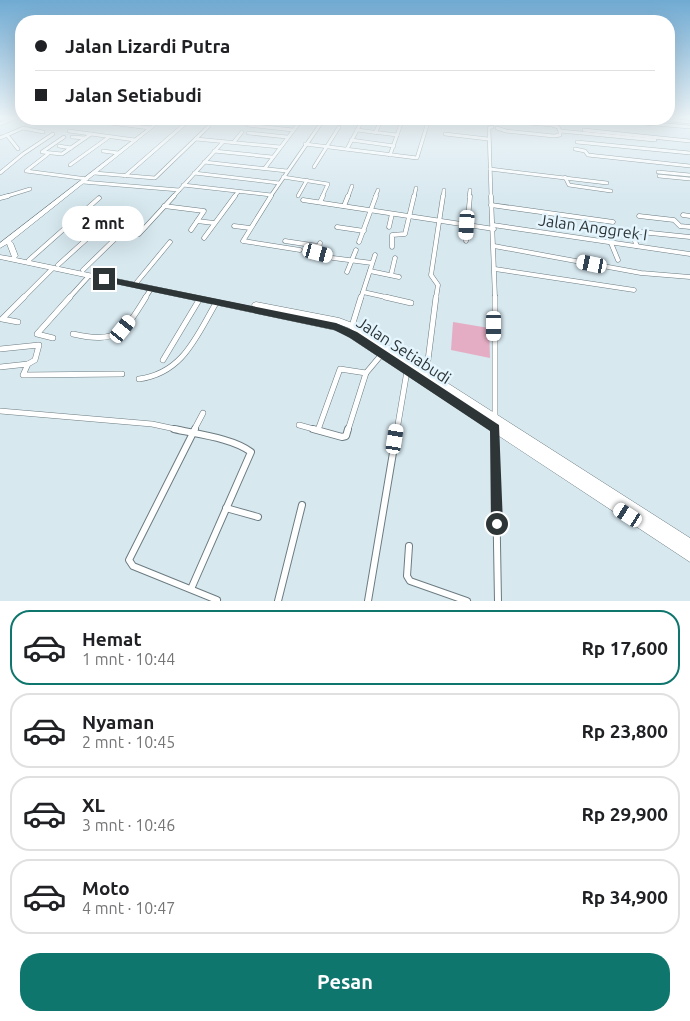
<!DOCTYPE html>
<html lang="id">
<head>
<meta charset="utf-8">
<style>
  :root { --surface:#fff; --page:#f6f6f6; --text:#202124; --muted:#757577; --line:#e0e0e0; --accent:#0f766e }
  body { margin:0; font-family:Ubuntu,sans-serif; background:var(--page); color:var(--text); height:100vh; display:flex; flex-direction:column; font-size:19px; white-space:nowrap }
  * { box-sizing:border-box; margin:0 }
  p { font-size:16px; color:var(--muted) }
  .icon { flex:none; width:28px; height:28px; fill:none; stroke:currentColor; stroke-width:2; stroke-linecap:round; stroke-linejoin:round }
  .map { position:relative; height:601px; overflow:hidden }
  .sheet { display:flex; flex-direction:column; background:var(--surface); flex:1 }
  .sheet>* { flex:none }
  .top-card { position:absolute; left:15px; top:15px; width:660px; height:110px; border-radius:20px; box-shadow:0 5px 20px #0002; display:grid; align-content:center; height:110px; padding:0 20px; background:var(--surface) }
  .end { position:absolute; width:22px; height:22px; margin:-11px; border:6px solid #2e3537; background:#fff; box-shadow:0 0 0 2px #fff }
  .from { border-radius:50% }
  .bubble { position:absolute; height:35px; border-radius:18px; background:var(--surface); box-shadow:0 5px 20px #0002; font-size:16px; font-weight:700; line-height:35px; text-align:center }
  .car { position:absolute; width:15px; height:30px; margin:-15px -8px; border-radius:6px; box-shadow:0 0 4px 1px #0007; background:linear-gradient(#fff 24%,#345 0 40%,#fff 0 76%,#345 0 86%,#fff 0) }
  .top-card b { display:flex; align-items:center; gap:18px; height:48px; font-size:19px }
  .top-card b+b { border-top:1px solid var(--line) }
  .top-card i { width:12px; height:12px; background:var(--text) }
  ul { padding:9px 0 0; list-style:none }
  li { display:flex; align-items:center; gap:15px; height:75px; margin:0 10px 8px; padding:0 10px; border:2px solid var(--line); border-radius:20px }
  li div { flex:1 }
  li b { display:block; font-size:19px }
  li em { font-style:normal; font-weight:700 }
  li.selected { border-color:var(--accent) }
  li>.icon { width:45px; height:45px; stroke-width:1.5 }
  .primary-button { display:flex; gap:10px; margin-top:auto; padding:10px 20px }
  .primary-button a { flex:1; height:58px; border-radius:20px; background:var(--accent); color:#fff; font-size:20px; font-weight:700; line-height:58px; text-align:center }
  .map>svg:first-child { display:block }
  .green { fill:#e5adc4 }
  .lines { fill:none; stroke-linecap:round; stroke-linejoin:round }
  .street-far3-casing { stroke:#6b7b81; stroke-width:4 }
  .street-far2-casing { stroke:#6b7b81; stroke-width:5 }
  .street-far1-casing { stroke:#6b7b81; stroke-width:6 }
  .street-casing { stroke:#6b7b81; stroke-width:8 }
  .primary-casing { stroke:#6b7b81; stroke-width:1 }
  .street-far3 { stroke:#fff; stroke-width:3 }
  .street-far2 { stroke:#fff; stroke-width:4 }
  .street-far1 { stroke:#fff; stroke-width:5 }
  .street { stroke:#fff; stroke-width:6 }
  .primary { fill:#fff; fill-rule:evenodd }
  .route { fill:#2e3537 }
  .labels { text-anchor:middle; stroke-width:5; stroke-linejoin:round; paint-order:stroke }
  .street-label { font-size:16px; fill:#2e3537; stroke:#e4f5fd }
</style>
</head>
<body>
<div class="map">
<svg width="690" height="601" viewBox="0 0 690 601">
  <rect width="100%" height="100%" fill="#d7e8ef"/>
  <polygon class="green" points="453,322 489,328 490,358 451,350"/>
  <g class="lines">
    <g class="street-far3-casing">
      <g id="street-far3">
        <polyline points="78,119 150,128"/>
        <polyline points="481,119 552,125 558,127 560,131 655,140"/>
        <polyline points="597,119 690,127"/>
        <polyline points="658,119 690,122"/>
        <polyline points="0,124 14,118"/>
        <polyline points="248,125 293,130"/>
        <polyline points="497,128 506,131 554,136 560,135 560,131"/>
        <polyline points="357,130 397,135"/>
        <polyline points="584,130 690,141"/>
        <polyline points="69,131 135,140"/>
        <polyline points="248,133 287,137"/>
        <polyline points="375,133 382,119"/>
        <polyline points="445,134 488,139"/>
        <polyline points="7,135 23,128 43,132"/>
        <polyline points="64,137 42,152 62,154 91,134"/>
        <polyline points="72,137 85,138"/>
        <polyline points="0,138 7,135 18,149"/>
        <polyline points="196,139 280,147"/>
        <polyline points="351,140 394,146"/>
        <polyline points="577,142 690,153"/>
        <polyline points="233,143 242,132"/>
        <polyline points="305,144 417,158 428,122 442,122"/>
        <polyline points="59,146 71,148"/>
        <polyline points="347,149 363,119"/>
        <polyline points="575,149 585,151 588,155 690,166"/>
        <polyline points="103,151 118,153"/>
        <polyline points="214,151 272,157"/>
        <polyline points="48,154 26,171 87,179"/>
        <polyline points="390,155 402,121"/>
        <polyline points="204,162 287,171"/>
        <polyline points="70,165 109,137"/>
        <polyline points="314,167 339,127"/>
        <polyline points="265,168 302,119"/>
        <polyline points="490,169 607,183"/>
        <polyline points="658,172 690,175"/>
        <polyline points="0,173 23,154 53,134"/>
        <polyline points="94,173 155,178 209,126"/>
        <polyline points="194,173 279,183"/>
        <polyline points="125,176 187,122"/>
        <polyline points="659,176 690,179"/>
        <polyline points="283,177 328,184 322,197"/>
        <polyline points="565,177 569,185 611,191"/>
        <polyline points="83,182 179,190"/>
        <polyline points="183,185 271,195"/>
        <polyline points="298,196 307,180"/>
        <polyline points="4,197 30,189"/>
        <polyline points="173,197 223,142"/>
        <polyline points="234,197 238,192"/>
        <polyline points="270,197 324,119"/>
        <polyline points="348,197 352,186"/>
        <polyline points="375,197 378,190"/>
        <polyline points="414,197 416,188"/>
        <polyline points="443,197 444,190"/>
        <polyline points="469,197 470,190"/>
        <polyline points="491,197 489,128 492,127"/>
      </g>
    </g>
    <g class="street-far2-casing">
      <g id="street-far2">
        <polyline points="271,196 243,241 300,250"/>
        <polyline points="491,196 495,298"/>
        <polyline points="0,198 8,196"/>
        <polyline points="303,200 494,229"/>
        <polyline points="320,202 323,196"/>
        <polyline points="491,205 613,222"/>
        <polyline points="164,206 204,211 191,230"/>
        <polyline points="344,206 348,196"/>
        <polyline points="683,215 690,216"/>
        <polyline points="639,216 674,220 680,226 690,227"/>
        <polyline points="197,221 214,223"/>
        <polyline points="493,225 690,254"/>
        <polyline points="234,226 250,228"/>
        <polyline points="337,227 364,231"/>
        <polyline points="389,227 392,214"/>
        <polyline points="139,234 174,196"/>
        <polyline points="204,238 235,196"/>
        <polyline points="285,241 318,246"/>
        <polyline points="466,241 470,196"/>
        <polyline points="359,242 376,196"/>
        <polyline points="320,243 318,253 333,258 372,263"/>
        <polyline points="611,243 618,260"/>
        <polyline points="494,246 641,273 690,277"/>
        <polyline points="637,246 631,231 690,237"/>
        <polyline points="392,247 392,235 405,234 414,196"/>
        <polyline points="29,260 99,198"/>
        <polyline points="58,265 90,236 112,239"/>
        <polyline points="495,269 634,290"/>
        <polyline points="83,270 117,237"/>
        <polyline points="370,271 399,277"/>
        <polyline points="347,272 356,250"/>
        <polyline points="391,275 395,258"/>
        <polyline points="137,282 170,242"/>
        <polyline points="363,292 390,298"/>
        <polyline points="23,298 52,269"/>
        <polyline points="69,298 89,276"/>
        <polyline points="145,298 151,289"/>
        <polyline points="361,298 375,255"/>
        <polyline points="436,298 438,285 431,275 443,196"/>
      </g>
    </g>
    <g class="street-far1-casing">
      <g id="street-far1">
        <polyline points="385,297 411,303"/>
        <polyline points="495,297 495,417"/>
        <polyline points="18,322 2,319 24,297"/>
        <polyline points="352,326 361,297"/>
        <path d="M73 334C116 344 124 333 146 297"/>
        <polyline points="53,338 37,334 70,297"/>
        <polyline points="0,349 39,345 35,360 28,364"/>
        <polyline points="163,360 199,300"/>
        <polyline points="0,367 28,364 23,375 122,374"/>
        <polyline points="426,376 436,297"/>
        <path d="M139 379C183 373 196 337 216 303"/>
        <polyline points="0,411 152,424 180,430"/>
        <polyline points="299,425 317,430"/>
        <polyline points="495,427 495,430"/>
        <polyline points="194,430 203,413"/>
        <polyline points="318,430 340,369 366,373"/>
        <polyline points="348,430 366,373 382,354"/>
        <polyline points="397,430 407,371"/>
      </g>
    </g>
    <g class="street-casing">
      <g id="street">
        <path d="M174 429C196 434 233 438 251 452L191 589"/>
        <polyline points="195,429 129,560 133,566 217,600"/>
        <polyline points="313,429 342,437 346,436 348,429"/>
        <polyline points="495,429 498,601"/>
        <polyline points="226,508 258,517"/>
        <polyline points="409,546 407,576 410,581 467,601"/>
        <polyline points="278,601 302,505"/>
        <polyline points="368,601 397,429"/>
      </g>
    </g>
    <g class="primary-casing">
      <path id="primary" d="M160 119H164L11 241 13 243 18 256 16 258 253 307 252 305 253 303 256 302 339 318 355 324 690 538V562L343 333 335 330 0 259V255L12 257 7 244 0 248V243ZM307 318 338 324 349 328 419 374 349 329 336 324Z"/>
    </g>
    <use href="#street-far3" class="street-far3"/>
    <use href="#street-far2" class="street-far2"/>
    <use href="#street-far1" class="street-far1"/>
    <use href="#street" class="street"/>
    <use href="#primary" class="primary"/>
  </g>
  <linearGradient id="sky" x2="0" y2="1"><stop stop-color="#70aad2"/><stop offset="0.58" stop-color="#edf5f8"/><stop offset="1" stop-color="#edf5f8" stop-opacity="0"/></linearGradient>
  <rect width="690" height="203" fill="url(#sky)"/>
  <polygon class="route" points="104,276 336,323 357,332 499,425 503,524 501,529 497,531 492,529 491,524 490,431 350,338 334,330 101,281 100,279"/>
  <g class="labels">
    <g class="street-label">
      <text transform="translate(593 227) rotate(8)" y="6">Jalan Anggrek I</text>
      <text transform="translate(404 350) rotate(33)" y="6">Jalan Setiabudi</text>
    </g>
  </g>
</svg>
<i class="end from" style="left:497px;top:524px"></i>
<i class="end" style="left:104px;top:279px"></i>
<div class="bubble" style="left:62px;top:206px;width:82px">2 mnt</div>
<i class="car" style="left:467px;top:225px;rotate:184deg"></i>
<i class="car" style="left:318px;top:253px;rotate:105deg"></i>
<i class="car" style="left:592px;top:264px;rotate:282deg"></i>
<i class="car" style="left:494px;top:326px;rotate:180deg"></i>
<i class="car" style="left:123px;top:329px;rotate:39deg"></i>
<i class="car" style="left:395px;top:439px;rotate:9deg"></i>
<i class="car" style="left:628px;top:515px;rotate:303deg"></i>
<div class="top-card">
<b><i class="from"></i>Jalan Lizardi Putra</b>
<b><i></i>Jalan Setiabudi</b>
</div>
</div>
<section class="sheet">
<ul>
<li class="selected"><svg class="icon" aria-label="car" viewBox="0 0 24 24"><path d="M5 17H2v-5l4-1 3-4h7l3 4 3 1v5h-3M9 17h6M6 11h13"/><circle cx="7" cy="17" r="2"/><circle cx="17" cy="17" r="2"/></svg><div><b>Hemat</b><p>1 mnt · 10:44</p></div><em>Rp 17,600</em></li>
<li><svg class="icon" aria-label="car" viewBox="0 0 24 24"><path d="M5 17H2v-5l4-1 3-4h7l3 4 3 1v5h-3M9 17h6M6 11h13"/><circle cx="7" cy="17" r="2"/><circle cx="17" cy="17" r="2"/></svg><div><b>Nyaman</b><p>2 mnt · 10:45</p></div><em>Rp 23,800</em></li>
<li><svg class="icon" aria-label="car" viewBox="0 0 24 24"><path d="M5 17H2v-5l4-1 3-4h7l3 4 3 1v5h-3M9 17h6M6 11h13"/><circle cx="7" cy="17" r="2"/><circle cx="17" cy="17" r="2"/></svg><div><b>XL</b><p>3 mnt · 10:46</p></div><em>Rp 29,900</em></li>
<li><svg class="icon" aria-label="car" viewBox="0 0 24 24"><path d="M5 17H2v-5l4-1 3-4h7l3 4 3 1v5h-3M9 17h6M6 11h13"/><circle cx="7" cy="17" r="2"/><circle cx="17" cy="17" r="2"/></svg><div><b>Moto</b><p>4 mnt · 10:47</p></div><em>Rp 34,900</em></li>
</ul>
<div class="primary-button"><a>Pesan</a></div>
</section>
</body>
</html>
